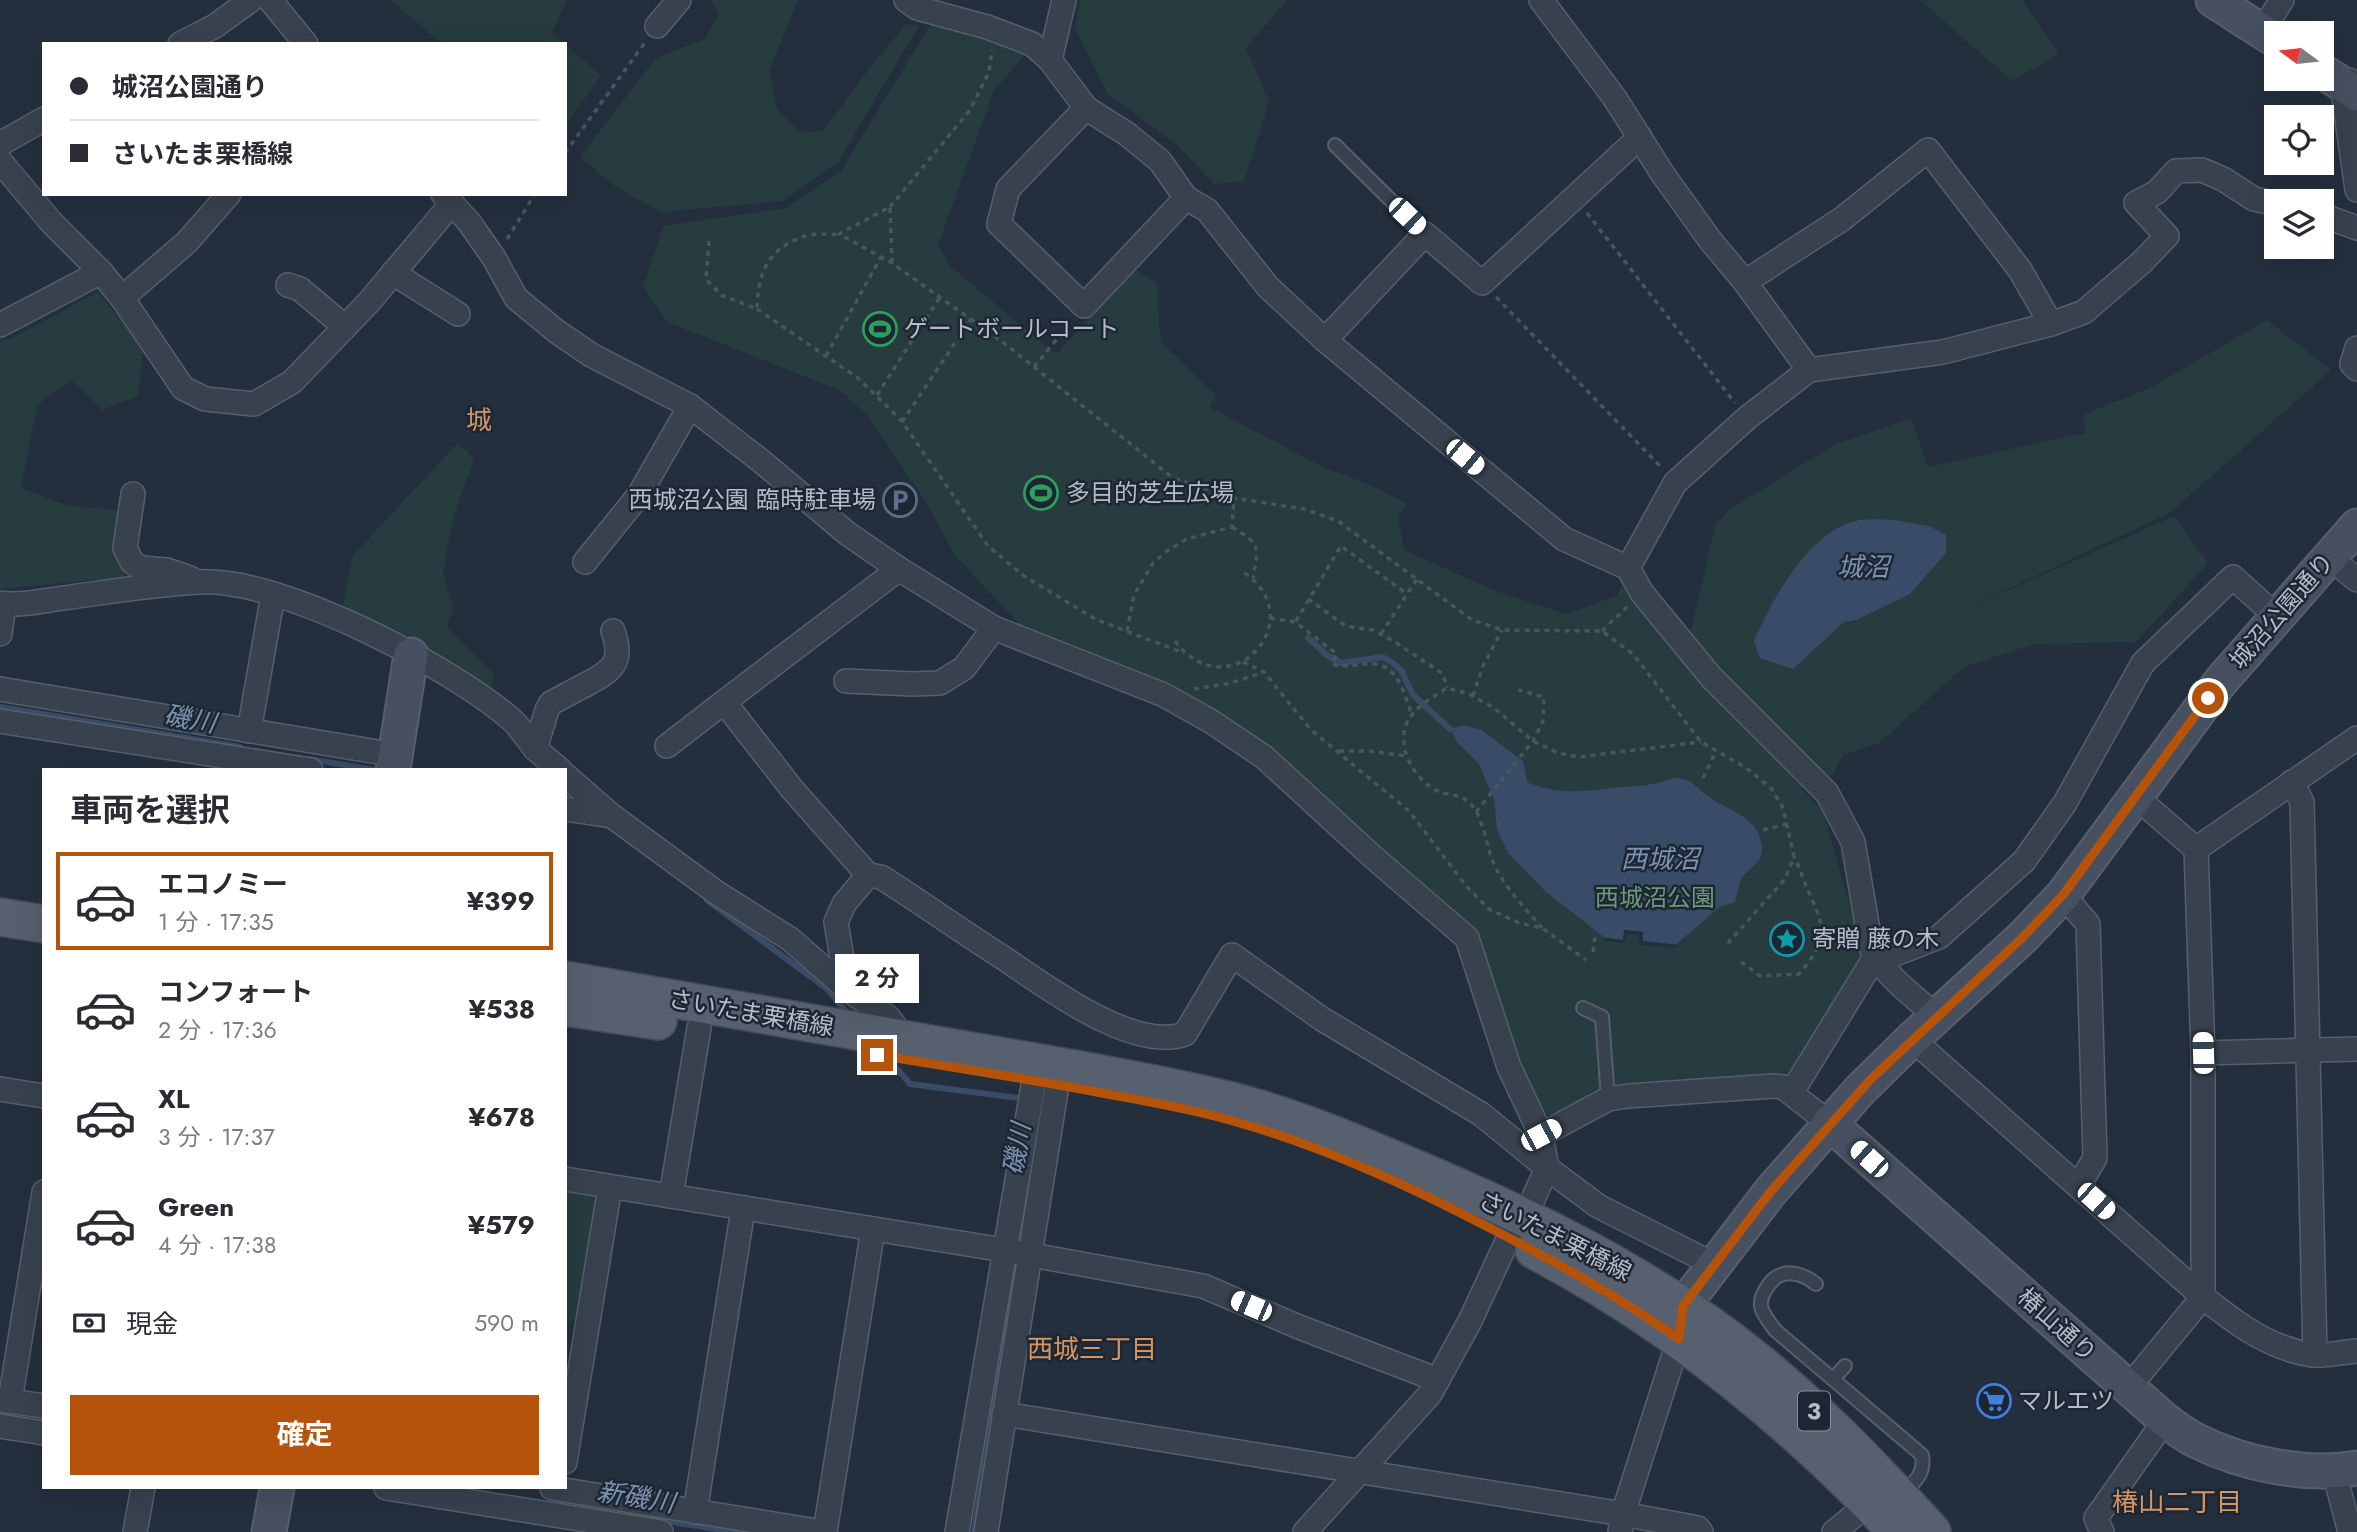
<!DOCTYPE html>
<html lang="ja">
<head>
<meta charset="utf-8">
<style>
  :root { --surface:#fff; --page:#f7f7f7; --text:#2b2b33; --muted:#7c7c81; --line:#e1e1e2; --accent:#b45309 }
  body { margin:0; font-family:Jost,"Noto Sans JP",sans-serif; background:var(--page); color:var(--text); height:100vh; display:flex; flex-direction:column; font-size:26px; white-space:nowrap }
  * { box-sizing:border-box; margin:0 }
  p { font-size:23px; color:var(--muted) }
  .icon { flex:none; width:38px; height:38px; fill:none; stroke:currentColor; stroke-width:2; stroke-linecap:round; stroke-linejoin:round }
  .map { position:relative; flex:1; overflow:hidden }
  .panel { position:absolute; left:42px; top:768px; width:525px; height:721px; display:flex; flex-direction:column; background:var(--surface); border-radius:0px; box-shadow:0 7px 28px #0002 }
  .panel>* { flex:none }
  .hud { position:absolute; left:42px; top:42px; width:525px; height:154px; border-radius:0px; box-shadow:0 7px 28px #0002; display:grid; align-content:center; height:154px; padding:0 28px; background:var(--surface) }
  .needle { width:46px; rotate:285deg }
  .fabs { position:absolute; left:2264px; top:21px; display:grid; gap:14px }
  .fabs a { display:grid; place-items:center; width:70px; height:70px; border-radius:0px; background:var(--surface); box-shadow:0 7px 28px #0002; font-size:35px }
  .end { position:absolute; width:32px; height:32px; margin:-16px; border:9px solid #b45309; background:#fff; box-shadow:0 0 0 4px #fff }
  .from { border-radius:50% }
  .bubble { position:absolute; height:49px; border-radius:0px; background:var(--surface); box-shadow:0 7px 28px #0002; font-size:23px; font-weight:700; line-height:49px; text-align:center }
  .car { position:absolute; width:21px; height:42px; margin:-21px -10px; border-radius:9px; box-shadow:0 0 5px 2px #0007; background:linear-gradient(#fff 24%,#345 0 40%,#fff 0 76%,#345 0 86%,#fff 0) }
  .hud b { display:flex; align-items:center; gap:24px; height:66px; font-size:26px }
  .hud b+b { border-top:2px solid var(--line) }
  .hud i { width:18px; height:18px; background:var(--text) }
  ul { padding:0; list-style:none }
  li { display:flex; align-items:center; gap:21px; height:98px; margin:0 14px 10px; padding:0 14px; border:4px solid transparent; border-radius:0px }
  li div { flex:1 }
  li b { display:block; font-size:26px }
  li em { font-style:normal; font-weight:700 }
  li.current { border-color:var(--accent) }
  li>.icon { width:63px; height:63px; stroke-width:1.5 }
  h2 { padding:0 28px; font-size:32px; line-height:84px }
  .pay { display:flex; align-items:center; gap:18px; height:77px; padding:0 28px; font-size:26px }
  .pay p { margin-inline-start:auto }
  .cta { display:flex; gap:14px; margin-top:auto; padding:14px 28px }
  .cta a { flex:1; height:80px; border-radius:0px; background:var(--accent); color:#fff; font-size:28px; font-weight:700; line-height:80px; text-align:center }
  .map>svg:first-child { display:block }
  .green { fill:#263c3f }
  .water { fill:#394c67 }
  .pier { fill:#242f3e }
  .lines { fill:none; stroke-linecap:round; stroke-linejoin:round }
  .stream { stroke:#394c67; stroke-width:6 }
  .lane-casing { stroke:#565f6c; stroke-width:16 }
  .street-casing { stroke:#565f6c; stroke-width:26 }
  .secondary-casing { stroke:#565f6c; stroke-width:37 }
  .primary-casing { stroke:#414a57; stroke-width:40 }
  .path { stroke:#44595c; stroke-width:3.5; stroke-dasharray:5 5; stroke-linecap:butt }
  .lane { stroke:#38414e; stroke-width:12 }
  .street { stroke:#38414e; stroke-width:23 }
  .secondary { stroke:#465061; stroke-width:33 }
  .primary { stroke:#56606e; stroke-width:37 }
  .route { stroke:#b45309; stroke-width:9 }
  .labels { text-anchor:middle; stroke-width:5; stroke-linejoin:round; paint-order:stroke }
  .shield { fill:#1d2633; stroke:#878f9c; stroke-width:2 }
  .shield-label { font-size:23px; font-weight:bold; fill:#b4bcc9 }
  .poi-label { font-size:24px; fill:#b4bcc9; stroke:#1d2633; text-anchor:start }
  .street-label { font-size:24px; fill:#b4bcc9; stroke:#1d2633 }
  .park-label { font-size:24px; fill:#6b9a76; stroke:#1d2633 }
  .neighbourhood-label { font-size:26px; fill:#d59563; stroke:#1d2633 }
  .water-label { font-size:26px; font-style:italic; fill:#7c92b1; stroke:#1d2633 }
</style>
</head>
<body>
<div class="map">
<svg width="2357" height="1532" viewBox="0 0 2357 1532">
  <rect width="100%" height="100%" fill="#242f3e"/>
  <g class="green">
    <polygon points="391,0 567,0 552,33 563,44 442,44"/>
    <polygon points="711,0 798,0 769,71 777,109 801,133 823,131 865,74 906,24 919,26 838,162 783,201 661,212 616,187 580,157 656,58 705,39 719,14"/>
    <polygon points="1080,0 1287,0 1246,48 1269,102 1244,181 1214,184 1177,145 1107,93 1075,28"/>
    <polygon points="1920,0 2022,0 2059,54 2012,81"/>
    <polygon points="934,19 1026,54 994,90 938,245 951,267 1056,354 1135,269 1157,283 1159,325 1162,343 1216,395 1209,407 1323,467 1368,484 1407,504 1398,516 1404,550 1498,592 1566,614 1616,596 1626,578 1651,617 1820,809 1824,814 1862,949 1859,964 1790,1073 1624,1083 1595,1090 1572,1105 1550,1115 1539,1112 1504,1020 1474,933 1263,747 1033,639 954,554 926,502 867,415 839,390 667,322 643,286 664,226 787,208 841,171"/>
    <polygon points="565,45 601,75 565,127"/>
    <polygon points="98,292 143,348 138,396 102,410 71,380 37,405 21,488 68,506 118,510 116,556 125,577 0,589 0,340 9,340"/>
    <polygon points="2267,320 2331,370 2171,512 1962,611 2174,516 2208,563 2136,642 2035,644 1964,667 1879,743 1843,755 1833,774 1820,781 1690,634 1716,524 1729,510 1834,445 1911,418 1928,467 2085,433 2083,415 2150,388"/>
    <polygon points="458,443 474,459 453,518 443,573 453,608 447,627 494,674 490,691 343,605 353,555"/>
    <polygon points="565,1189 590,1193 597,1201 579,1316 571,1323 565,1323"/>
  </g>
  <g class="water">
    <path d="M1894 520 1929 526 1946 535V553L1910 594 1856 620 1844 622 1793 669 1760 658 1754 641C1772 600 1809 531 1856 521 1868 518 1882 520 1894 520Z"/>
    <path d="M1464 725 1481 730 1523 761 1527 782C1559 796 1587 791 1621 787 1632 786 1642 786 1653 784 1661 783 1671 777 1679 778 1694 780 1702 794 1715 801 1734 812 1760 820 1762 847 1763 866 1746 868 1740 881 1738 887 1737 896 1735 902L1720 907 1675 945 1642 941 1643 932 1625 930 1623 940 1605 938 1545 891 1508 853 1497 829 1494 799 1479 764 1457 742 1450 729Z"/>
  </g>
  <polygon class="pier" points="1624,930 1643,932 1643,941 1680,945 1675,948 1641,945 1639,942 1639,935 1627,934 1624,943 1605,941 1605,938 1623,940"/>
  <g class="lines">
    <g class="stream">
      <polyline points="1308,638 1328,656 1341,663 1383,657 1393,663 1401,670 1413,695 1450,729"/>
      <polyline points="0,707 240,747"/>
      <polyline points="309,759 374,770"/>
      <polyline points="707,900 826,988 850,1016"/>
      <polyline points="881,1050 910,1084 1025,1099"/>
      <polyline points="1019,1247 1025,1213"/>
      <polyline points="653,1519 736,1532"/>
      <polyline points="974,1532 1017,1258"/>
    </g>
    <g class="lane-casing">
      <g id="lane">
        <polyline points="1335,145 1425,234"/>
        <polyline points="1583,1008 1602,1017 1608,1099"/>
        <path d="M1816 1284C1801 1272 1780 1267 1768 1286 1764 1292 1760 1298 1761 1306 1762 1314 1771 1324 1775 1330L1922 1455C1925 1475 1915 1480 1903 1495"/>
        <polyline points="1833,1379 1845,1366"/>
      </g>
    </g>
    <g class="street-casing">
      <g id="street">
        <polyline points="270,0 306,44"/>
        <path d="M906 0 917 8 987 27 1032 44 1050 60 1086 108 1127 134 1160 161 1186 198 1207 210 1268 287 1325 340 1564 539 1628 568 1642 593 1711 677 1827 793 1853 842 1871 947C1884 976 1914 996 1936 1016"/>
        <polyline points="1541,0 1614,97 1662,173 1710,240 1745,282 1809,370"/>
        <polyline points="657,26 679,0"/>
        <polyline points="2262,31 2282,0"/>
        <polyline points="180,44 215,26 251,0"/>
        <polyline points="1050,60 1064,0"/>
        <polyline points="2349,80 2342,84 2357,190"/>
        <polyline points="1086,108 1008,189 999,224 1084,306 1186,198"/>
        <polyline points="0,144 44,119"/>
        <polyline points="0,161 51,222 101,272 122,298 183,388 205,399 254,404 292,382 369,302 452,203"/>
        <polyline points="443,194 469,222 494,258 516,298 556,331 591,355 690,406 761,461 848,534 899,569 994,628 1164,695 1212,722 1264,757 1373,857 1467,938 1509,1067 1541,1135 1547,1168 1598,1206 1715,1265"/>
        <polyline points="2322,215 2357,228"/>
        <polyline points="393,273 458,314"/>
        <polyline points="1745,282 1842,219 1928,150 2020,270 2051,324"/>
        <polyline points="288,285 300,289 345,327"/>
        <polyline points="122,298 187,242 229,194"/>
        <polyline points="0,325 101,272"/>
        <polyline points="1325,340 1425,234 1482,283 1640,137"/>
        <polyline points="2357,348 2352,364 2357,369"/>
        <polyline points="133,494 125,548 132,562 141,568 167,570 190,578"/>
        <polyline points="2329,557 2357,580"/>
        <polyline points="585,562 639,495 690,406"/>
        <polyline points="1628,568 1675,483 1747,418 1809,370 1943,352 2051,324 2084,312 2142,262 2167,236 2136,203 2157,192 2176,171 2202,170 2223,179 2254,199 2277,204"/>
        <path d="M0 603C20 606 43 601 63 598 109 592 155 584 201 582 282 578 451 667 512 720 521 728 527 740 536 749 543 756 552 763 560 770"/>
        <polyline points="0,634 4,604"/>
        <polyline points="846,681 913,684 940,683 964,668 994,628"/>
        <polyline points="0,689 396,755"/>
        <polyline points="0,721 311,770"/>
        <polyline points="249,731 273,595"/>
        <polyline points="667,746 724,702"/>
        <path d="M535 749 547 710 551 703C563 697 575 690 587 684 613 670 624 662 613 631"/>
        <polyline points="565,775 612,816 717,893 790,939 847,989 889,1018 905,1040"/>
        <polyline points="2292,782 2302,802 2315,1355"/>
        <polyline points="565,809 612,816"/>
        <polyline points="2196,849 2357,738"/>
        <path d="M868 875 881 877C922 903 961 931 1002 957 1044 985 1133 1053 1185 1034L1232 955 1322 1019 1481 1114 1547 1168 1525 1217"/>
        <polyline points="2063,895 2088,924 2095,1158 2079,1185"/>
        <polyline points="1881,964 1893,955 1939,937 2024,861 2065,803 2143,663 2233,577 2277,617"/>
        <polyline points="847,989 836,922 844,904 868,875 792,789 724,702 899,569"/>
        <path d="M1912 1039 2203 1297C2237 1324 2270 1349 2313 1355 2327 1356 2343 1352 2357 1351"/>
        <polyline points="2203,1053 2357,1049"/>
        <polyline points="0,1089 44,1096"/>
        <polyline points="1792,1092 1875,957"/>
        <polyline points="1541,1135 1608,1099 1628,1096 1773,1086 1783,1087 1829,1123"/>
        <polyline points="565,1179 1004,1250 1203,1286 1299,1327 1438,1380"/>
        <polyline points="671,1196 699,1028"/>
        <polyline points="2128,1388 2203,1297 2203,1053 2196,849 2135,796"/>
        <polyline points="0,1400 44,1406"/>
        <polyline points="10,1401 44,1192"/>
        <polyline points="1004,1414 1623,1514 1698,1528 1701,1532"/>
        <polyline points="0,1426 44,1433"/>
        <polyline points="565,1462 610,1187"/>
        <polyline points="2334,1472 2350,1532"/>
        <polyline points="386,1488 661,1532"/>
        <polyline points="552,1488 823,1532"/>
        <polyline points="695,1512 743,1209"/>
        <polyline points="135,1532 143,1488"/>
        <polyline points="825,1532 873,1229"/>
        <polyline points="957,1532 1034,1080"/>
        <polyline points="986,1532 1057,1085"/>
        <polyline points="1305,1532 1430,1394 1470,1321 1509,1237"/>
        <polyline points="1620,1532 1623,1514 1679,1339"/>
        <polyline points="1834,1532 1869,1503"/>
        <polyline points="2102,1532 2096,1518 2165,1420"/>
      </g>
    </g>
    <g class="secondary-casing">
      <g id="secondary">
        <polyline points="2213,0 2277,41"/>
        <polyline points="2322,71 2357,94"/>
        <polyline points="393,770 411,655"/>
        <path d="M1829 1123 2165 1420C2175 1427 2186 1436 2197 1441 2243 1464 2306 1477 2357 1468"/>
        <polyline points="1680,1334 1683,1306 1771,1191 1860,1090 1912,1039 2022,938 2063,895 2221,681 2357,526"/>
        <polyline points="269,1532 277,1488"/>
      </g>
    </g>
    <g class="primary-casing">
      <g id="primary">
        <polyline points="0,917 44,924"/>
        <path d="M565 980 1091 1072C1143 1082 1196 1091 1246 1105 1304 1121 1359 1145 1414 1168 1525 1215 1633 1267 1729 1339 1804 1395 1869 1463 1932 1532"/>
        <polyline points="565,1007 658,1021"/>
        <path d="M1534 1250C1671 1322 1791 1420 1897 1532"/>
      </g>
    </g>
    <g class="path">
      <polyline points="565,153 646,41"/>
      <polyline points="890,207 970,110 989,72 992,50"/>
      <polyline points="1587,213 1735,403"/>
      <polyline points="507,239 535,194"/>
      <path d="M709 241 706 279 721 295 757 309C758 273 767 249 805 236 815 233 828 235 839 234"/>
      <polyline points="892,263 890,207 839,234 892,263 1004,343 1173,478 1234,498 1304,509 1338,521 1472,620 1502,630 1602,631 1633,654 1701,742 1745,767 1772,789 1783,808 1794,857 1785,879 1727,944"/>
      <polyline points="1496,297 1661,467"/>
      <polyline points="757,309 858,378 901,420 988,546 1024,576 1097,620 1184,653"/>
      <polyline points="826,356 881,257"/>
      <polyline points="1034,367 1071,322"/>
      <polyline points="877,395 940,297"/>
      <polyline points="902,422 971,319"/>
      <path d="M1232 527C1260 544 1259 546 1253 578"/>
      <polyline points="1308,599 1346,626 1373,630 1395,642 1443,674 1447,688"/>
      <path d="M1270 618 1295 622 1337 654 1332 664C1345 668 1352 665 1365 664 1397 660 1403 691 1412 715"/>
      <polyline points="1296,621 1341,546 1407,594"/>
      <polyline points="1127,631 1134,595 1153,563 1167,551 1187,539 1232,527 1234,498"/>
      <polyline points="1602,631 1628,606"/>
      <polyline points="1381,634 1417,579"/>
      <path d="M1175 641C1229 713 1317 617 1240 570"/>
      <polyline points="1243,662 1264,672 1311,730 1409,811 1467,887 1489,909 1519,923 1542,928 1586,960"/>
      <polyline points="1194,689 1231,683 1264,672"/>
      <polyline points="1473,696 1483,666 1502,630"/>
      <polyline points="1339,751 1369,751 1406,756"/>
      <polyline points="1703,778 1716,751"/>
      <polyline points="1476,812 1533,741 1543,721 1544,697 1518,690"/>
      <polyline points="1763,830 1787,824"/>
      <path d="M1542 928C1525 908 1505 888 1494 864 1487 848 1485 829 1477 813 1464 789 1448 799 1432 788 1414 776 1399 751 1405 728 1410 710 1432 697 1447 688L1469 694 1494 708 1533 741 1558 753 1578 757 1701 742"/>
      <polyline points="1593,952 1595,937"/>
      <path d="M1741 962 1760 976 1799 974C1830 937 1826 931 1807 888 1802 878 1800 867 1794 857"/>
    </g>
    <use href="#lane" class="lane"/>
    <use href="#street" class="street"/>
    <use href="#secondary" class="secondary"/>
    <use href="#primary" class="primary"/>
  </g>
  <g class="lines">
    <path class="route" d="M877 1055C953 1067 1028 1079 1102 1093 1149 1102 1197 1110 1243 1124 1326 1148 1405 1184 1482 1224 1551 1259 1616 1295 1679 1339L1683 1306 1771 1191 1871 1079 2022 938 2063 895 2208 698"/>
  </g>
  <defs>
    <g id="stadium-ring" transform="scale(1.75)"><circle r="9.5" fill="#1d2633" stroke="#2e9e5b" stroke-width="1.5"/><path d="M0-5a6.5 5 0 1 0 0 10a6.5 5 0 1 0 0-10ZM-3.5-1.8h7v3.6h-7Z" fill="#2e9e5b"/></g>
    <g id="parking-ring" transform="scale(1.75)"><circle r="9.5" fill="#1d2633" stroke="#5c6f8a" stroke-width="1.5"/><path d="M-3.5-5.5H1a3.5 3.5 0 0 1 0 7H-1V5.5H-3.5ZM-1-3.4V-.6H.8a1.4 1.4 0 0 0 0-2.8Z" fill="#5c6f8a"/></g>
    <g id="sight-ring" transform="scale(1.75)"><circle r="9.5" fill="#1d2633" stroke="#0f9aa8" stroke-width="1.5"/><path d="M0-6L1.8-2.2L6-1.7L2.9 1.2L3.7 5.4L0 3.3L-3.7 5.4L-2.9 1.2L-6-1.7L-1.8-2.2Z" fill="#0f9aa8"/></g>
    <g id="supermarket-ring" transform="scale(1.75)"><circle r="9.5" fill="#1d2633" stroke="#3f7fe0" stroke-width="1.5"/><path d="M-6-5.5h2.5l.6 2H6L4.5 2H-2.5L-4.4-4H-6ZM-1.5 3.2a1.3 1.3 0 1 0 .1 0ZM3 3.2a1.3 1.3 0 1 0 .1 0Z" fill="#3f7fe0"/></g>
  </defs>
  <g fill-rule="evenodd">
    <use href="#stadium-ring" x="880" y="329"/>
    <use href="#stadium-ring" x="1041" y="493"/>
    <use href="#parking-ring" x="900" y="500"/>
    <use href="#sight-ring" x="1787" y="939"/>
    <use href="#supermarket-ring" x="1994" y="1401"/>
  </g>
  <g class="labels">
    <rect class="shield" x="1798" y="1391.5" width="32" height="39" rx="5"/>
    <g class="shield-label">
      <text x="1814" y="1419">3</text>
    </g>
    <g class="poi-label">
      <text x="904" y="337">ゲートボールコート</text>
      <text x="1066" y="501">多目的芝生広場</text>
      <text x="876" y="508" text-anchor="end">西城沼公園 臨時駐車場</text>
      <text x="1812" y="947">寄贈 藤の木</text>
      <text x="2018" y="1409">マルエツ</text>
    </g>
    <g class="street-label">
      <text transform="translate(2282 611) rotate(-49)" y="8">城沼公園通り</text>
      <text transform="translate(751 1013) rotate(10)" y="8">さいたま栗橋線</text>
      <text transform="translate(1555 1236) rotate(27)" y="8">さいたま栗橋線</text>
      <text transform="translate(2057 1325) rotate(42)" y="8">椿山通り</text>
    </g>
    <g class="park-label">
      <text x="1655" y="906">西城沼公園</text>
    </g>
    <g class="neighbourhood-label">
      <text x="479" y="429">城</text>
      <text x="1092" y="1358">西城三丁目</text>
      <text x="2177" y="1511">椿山二丁目</text>
    </g>
    <g class="water-label">
      <text x="1863" y="576">城沼</text>
      <text transform="translate(190 719) rotate(10)" y="9">磯川</text>
      <text x="1660" y="868">西城沼</text>
      <text transform="translate(1017 1149) rotate(-81)" y="9">磯川</text>
      <text transform="translate(636 1497) rotate(9)" y="9">新磯川</text>
    </g>
  </g>
</svg>
<div class="fabs">
<a><svg class="needle" viewBox="-14 -14 28 28"><path d="M0-13l5 13h-10z" fill="#e53935"/><path d="M0 13l5-13h-10z" fill="#7c7c81"/></svg></a>
<a><svg class="icon" aria-label="locate" viewBox="0 0 24 24"><circle cx="12" cy="12" r="6"/><path d="M12 2v4M12 18v4M2 12h4M18 12h4"/></svg></a>
<a><svg class="icon" aria-label="layers" viewBox="0 0 24 24"><path d="M12 4l9 5-9 5-9-5zM3 14l9 5 9-5"/></svg></a>
</div>
<i class="end from" style="left:2208px;top:698px"></i>
<i class="end" style="left:877px;top:1055px"></i>
<div class="bubble" style="left:835px;top:954px;width:84px">2 分</div>
<i class="car" style="left:1407px;top:216px;rotate:134deg"></i>
<i class="car" style="left:1465px;top:457px;rotate:130deg"></i>
<i class="car" style="left:2203px;top:1053px;rotate:358deg"></i>
<i class="car" style="left:1541px;top:1135px;rotate:62deg"></i>
<i class="car" style="left:1869px;top:1159px;rotate:312deg"></i>
<i class="car" style="left:2096px;top:1201px;rotate:132deg"></i>
<i class="car" style="left:1251px;top:1306px;rotate:293deg"></i>
<div class="hud">
<b><i class="from"></i>城沼公園通り</b>
<b><i></i>さいたま栗橋線</b>
</div>
<section class="panel">
<h2>車両を選択</h2>
<ul>
<li class="current"><svg class="icon" aria-label="car" viewBox="0 0 24 24"><path d="M5 17H2v-5l4-1 3-4h7l3 4 3 1v5h-3M9 17h6M6 11h13"/><circle cx="7" cy="17" r="2"/><circle cx="17" cy="17" r="2"/></svg><div><b>エコノミー</b><p>1 分 · 17:35</p></div><em>¥399</em></li>
<li><svg class="icon" aria-label="car" viewBox="0 0 24 24"><path d="M5 17H2v-5l4-1 3-4h7l3 4 3 1v5h-3M9 17h6M6 11h13"/><circle cx="7" cy="17" r="2"/><circle cx="17" cy="17" r="2"/></svg><div><b>コンフォート</b><p>2 分 · 17:36</p></div><em>¥538</em></li>
<li><svg class="icon" aria-label="car" viewBox="0 0 24 24"><path d="M5 17H2v-5l4-1 3-4h7l3 4 3 1v5h-3M9 17h6M6 11h13"/><circle cx="7" cy="17" r="2"/><circle cx="17" cy="17" r="2"/></svg><div><b>XL</b><p>3 分 · 17:37</p></div><em>¥678</em></li>
<li><svg class="icon" aria-label="car" viewBox="0 0 24 24"><path d="M5 17H2v-5l4-1 3-4h7l3 4 3 1v5h-3M9 17h6M6 11h13"/><circle cx="7" cy="17" r="2"/><circle cx="17" cy="17" r="2"/></svg><div><b>Green</b><p>4 分 · 17:38</p></div><em>¥579</em></li>
</ul>
<div class="pay"><svg class="icon" aria-label="cash" viewBox="0 0 24 24"><path d="M3 7h18v10H3z"/><circle cx="12" cy="12" r="2"/></svg>現金<p>590 m</p></div>
<div class="cta"><a>確定</a></div>
</section>
</div>
</body>
</html>
